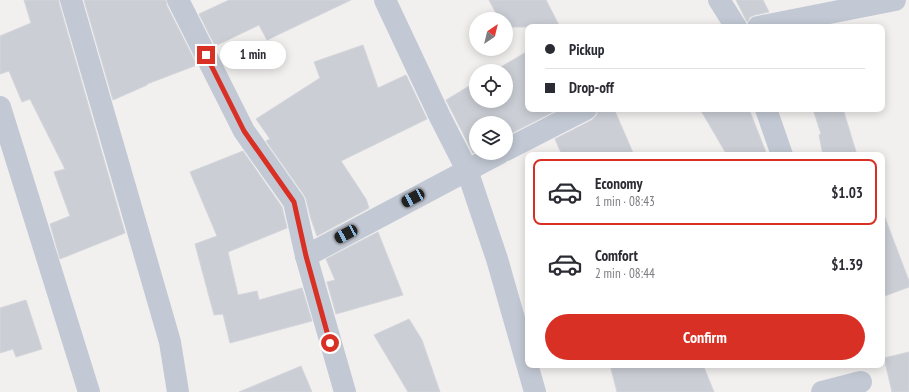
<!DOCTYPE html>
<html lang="en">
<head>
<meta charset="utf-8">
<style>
  :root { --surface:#fff; --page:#f7f7f7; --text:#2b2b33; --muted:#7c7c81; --line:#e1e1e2; --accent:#d93025 }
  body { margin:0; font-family:"PT Sans Narrow",sans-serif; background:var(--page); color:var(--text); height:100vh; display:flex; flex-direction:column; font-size:15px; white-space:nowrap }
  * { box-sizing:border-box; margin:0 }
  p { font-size:13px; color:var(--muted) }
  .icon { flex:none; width:22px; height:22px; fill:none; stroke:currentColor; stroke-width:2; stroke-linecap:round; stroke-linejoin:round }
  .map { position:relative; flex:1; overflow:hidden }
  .side { position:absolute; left:525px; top:152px; width:360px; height:216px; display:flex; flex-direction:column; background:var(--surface); border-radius:8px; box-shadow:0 2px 10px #0003 }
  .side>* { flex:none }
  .hud { position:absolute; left:525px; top:24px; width:360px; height:88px; border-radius:8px; box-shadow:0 2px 10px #0003; display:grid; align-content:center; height:88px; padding:0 20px; background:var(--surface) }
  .needle { width:26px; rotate:35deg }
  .controls { position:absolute; left:469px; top:12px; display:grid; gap:8px }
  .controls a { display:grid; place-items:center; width:44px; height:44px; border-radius:50%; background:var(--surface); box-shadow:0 2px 10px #0003; font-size:20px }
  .end { position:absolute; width:18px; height:18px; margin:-9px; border:5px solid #d93025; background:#fff; box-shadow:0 0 0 2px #fff }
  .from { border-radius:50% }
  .bubble { position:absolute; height:28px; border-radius:14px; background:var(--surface); box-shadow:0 2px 10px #0003; font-size:13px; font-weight:800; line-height:28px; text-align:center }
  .car { position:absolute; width:12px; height:24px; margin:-12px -6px; border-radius:5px; box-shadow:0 0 3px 1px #0007; background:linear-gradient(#222 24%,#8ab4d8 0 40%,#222 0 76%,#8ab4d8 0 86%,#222 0) }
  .hud b { display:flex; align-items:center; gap:14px; height:38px; font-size:15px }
  .hud b+b { border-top:1px solid var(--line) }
  .hud i { width:10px; height:10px; background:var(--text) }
  ul { padding:7px 0 0; list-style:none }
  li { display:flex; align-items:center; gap:12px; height:66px; margin:0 8px 6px; padding:0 12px; border:2px solid transparent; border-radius:8px }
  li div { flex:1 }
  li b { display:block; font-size:15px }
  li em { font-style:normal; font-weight:800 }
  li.on { border-color:var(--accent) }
  li>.icon { width:36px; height:36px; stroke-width:1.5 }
  .button { display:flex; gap:8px; margin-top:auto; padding:8px 20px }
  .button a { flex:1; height:46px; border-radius:24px; background:var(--accent); color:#fff; font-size:16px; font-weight:800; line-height:46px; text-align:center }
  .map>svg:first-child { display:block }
  .building { fill:#cbced5; stroke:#d3d5db }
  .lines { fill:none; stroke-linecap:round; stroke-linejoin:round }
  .minor { stroke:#c3c9d4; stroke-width:22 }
  .route { stroke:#d93025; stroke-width:5 }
</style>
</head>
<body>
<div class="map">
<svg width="909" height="392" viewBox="0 0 909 392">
  <rect width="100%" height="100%" fill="#f2f0ef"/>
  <g class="building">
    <polygon points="24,0 59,0 59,3 125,233 60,259 50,224 70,216 54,172 65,169 30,99 22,102 9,71 0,74 0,36 31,23"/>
    <polygon points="84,0 166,0 167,6 197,65 147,84 147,85 113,100"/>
    <polygon points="229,0 351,0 267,40 259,25 215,46 199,14"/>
    <polygon points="489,0 546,0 560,27 506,27 506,19 499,19"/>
    <polygon points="736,0 763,0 769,12 755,15 750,17 747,22"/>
    <polygon points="363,45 378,88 406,75 427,119 341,161 366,199 369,208 317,236 311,219 306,199 304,195 266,141 270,139 256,119 320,78 314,62"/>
    <polygon points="528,51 528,109 559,109 506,136 506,123 476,123 476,152 473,153 446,100 476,82 476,101 506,101 506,71 494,71"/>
    <polygon points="598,109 614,109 634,155 562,155 555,139 592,120 597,115"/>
    <polygon points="700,109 749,109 767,155 727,155"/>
    <polygon points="813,109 843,109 857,155 823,155 819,135 821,134"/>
    <polygon points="243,151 282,207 287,228 228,252 238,295 257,291 259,300 302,288 312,321 230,343 223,314 214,315 195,244 217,236 190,172"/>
    <polygon points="884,215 909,281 909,287 882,297 882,216"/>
    <polygon points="378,232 403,295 336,314 327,282 335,280 326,259"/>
    <polygon points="26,300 42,349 16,357 13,349 0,353 0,308"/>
    <polygon points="409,319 422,340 440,392 408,392 374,335"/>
    <polygon points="909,352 909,392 892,392 884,358"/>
    <polygon points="610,365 703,365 714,392 617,392"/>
    <polygon points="301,366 312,392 239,392"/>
  </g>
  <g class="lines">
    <g class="minor">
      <polyline points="71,0 170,342 178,392"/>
      <polyline points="178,0 244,131 294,202 306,256 345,392"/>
      <polyline points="385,0 440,117 467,170 497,259 535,392"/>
      <polyline points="719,0 736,27"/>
      <polyline points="758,27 895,0"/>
      <polyline points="0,107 89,392"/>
      <polyline points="766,109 782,155"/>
      <polyline points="506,150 586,109"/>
      <polyline points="306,256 500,153"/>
      <polyline points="822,392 861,382"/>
    </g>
  </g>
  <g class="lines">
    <polyline class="route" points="206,55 244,131 294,202 306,256 330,343"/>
  </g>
</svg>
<div class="controls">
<a><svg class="needle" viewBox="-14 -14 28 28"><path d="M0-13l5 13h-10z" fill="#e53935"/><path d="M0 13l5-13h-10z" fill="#7c7c81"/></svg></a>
<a><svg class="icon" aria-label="locate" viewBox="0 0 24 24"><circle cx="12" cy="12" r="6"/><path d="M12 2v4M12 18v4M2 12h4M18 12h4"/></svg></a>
<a><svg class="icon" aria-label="layers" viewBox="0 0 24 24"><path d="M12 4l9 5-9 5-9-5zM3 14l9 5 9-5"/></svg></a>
</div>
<i class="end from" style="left:330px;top:343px"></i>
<i class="end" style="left:206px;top:55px"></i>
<div class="bubble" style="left:220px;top:41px;width:66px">1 min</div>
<i class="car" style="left:413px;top:198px;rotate:242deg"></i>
<i class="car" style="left:346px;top:234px;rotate:242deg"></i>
<div class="hud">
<b><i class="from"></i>Pickup</b>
<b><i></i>Drop-off</b>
</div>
<section class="side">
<ul>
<li class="on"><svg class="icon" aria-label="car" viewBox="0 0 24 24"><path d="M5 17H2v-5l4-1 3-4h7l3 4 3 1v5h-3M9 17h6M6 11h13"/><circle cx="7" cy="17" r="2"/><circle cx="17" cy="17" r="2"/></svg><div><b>Economy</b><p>1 min · 08:43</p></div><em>$1.03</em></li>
<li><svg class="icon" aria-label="car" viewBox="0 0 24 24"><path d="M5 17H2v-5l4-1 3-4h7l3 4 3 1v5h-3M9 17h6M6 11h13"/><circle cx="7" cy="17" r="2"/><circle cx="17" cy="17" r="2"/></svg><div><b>Comfort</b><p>2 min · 08:44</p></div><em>$1.39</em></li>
</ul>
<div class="button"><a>Confirm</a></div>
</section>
</div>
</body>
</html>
